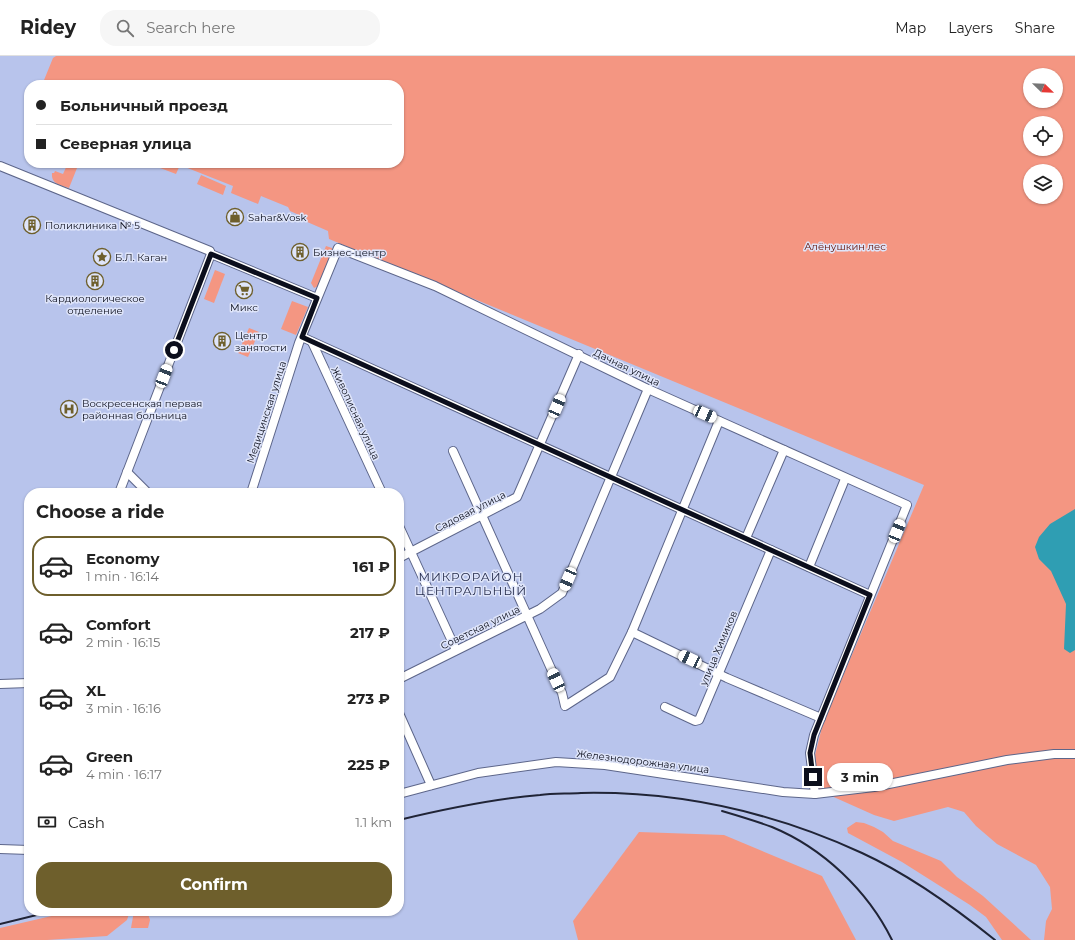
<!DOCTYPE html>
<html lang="en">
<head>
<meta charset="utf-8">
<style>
  :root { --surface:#fff; --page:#f6f6f6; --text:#222; --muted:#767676; --line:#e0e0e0; --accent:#6e5f2c }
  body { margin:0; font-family:Montserrat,sans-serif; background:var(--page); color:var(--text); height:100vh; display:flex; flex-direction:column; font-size:15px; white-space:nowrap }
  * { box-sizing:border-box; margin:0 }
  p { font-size:13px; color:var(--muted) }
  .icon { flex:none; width:22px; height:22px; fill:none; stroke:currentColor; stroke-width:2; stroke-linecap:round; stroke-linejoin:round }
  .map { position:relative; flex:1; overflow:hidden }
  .panel { position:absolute; left:24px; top:432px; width:380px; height:428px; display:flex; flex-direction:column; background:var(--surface); border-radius:16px; box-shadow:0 1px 3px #0004 }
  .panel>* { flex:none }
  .guide { position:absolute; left:24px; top:24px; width:380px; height:88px; border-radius:16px; box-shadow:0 1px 3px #0004; display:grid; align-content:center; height:88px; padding:0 12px; background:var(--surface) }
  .needle { width:26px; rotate:113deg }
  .fabs { position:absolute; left:1023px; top:12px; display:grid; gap:8px }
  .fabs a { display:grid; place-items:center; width:40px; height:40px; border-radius:50%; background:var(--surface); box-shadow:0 1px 3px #0004; font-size:20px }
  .end { position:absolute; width:18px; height:18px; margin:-9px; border:5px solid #0b0e1c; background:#fff; box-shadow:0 0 0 2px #fff }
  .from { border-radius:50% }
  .bubble { position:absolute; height:28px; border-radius:14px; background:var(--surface); box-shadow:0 1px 3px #0004; font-size:13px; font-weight:700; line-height:28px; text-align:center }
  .car { position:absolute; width:12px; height:24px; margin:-12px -6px; border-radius:5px; box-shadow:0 0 3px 1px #0007; background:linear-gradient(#fff 24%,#345 0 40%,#fff 0 76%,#345 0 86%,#fff 0) }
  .guide b { display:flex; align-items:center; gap:14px; height:38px; font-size:15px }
  .guide b+b { border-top:1px solid var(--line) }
  .guide i { width:10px; height:10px; background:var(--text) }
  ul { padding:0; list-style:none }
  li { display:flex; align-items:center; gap:12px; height:60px; margin:0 8px 6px; padding:0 4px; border:2px solid transparent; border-radius:16px }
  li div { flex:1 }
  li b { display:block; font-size:15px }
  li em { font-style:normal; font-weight:700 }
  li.on { border-color:var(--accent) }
  li>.icon { width:36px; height:36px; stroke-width:1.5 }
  h2 { padding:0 12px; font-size:18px; line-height:48px }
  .pay { display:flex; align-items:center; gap:10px; height:44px; padding:0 12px; font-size:15px }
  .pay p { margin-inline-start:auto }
  .primary-button { display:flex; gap:8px; margin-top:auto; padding:8px 12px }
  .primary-button a { flex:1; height:46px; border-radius:16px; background:var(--accent); color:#fff; font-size:16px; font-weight:700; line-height:46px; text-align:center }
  header { display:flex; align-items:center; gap:24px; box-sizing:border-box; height:56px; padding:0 20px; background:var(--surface); border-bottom:1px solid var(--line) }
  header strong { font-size:19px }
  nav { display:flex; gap:22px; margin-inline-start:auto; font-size:14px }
  .search { width:280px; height:36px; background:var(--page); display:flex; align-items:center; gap:10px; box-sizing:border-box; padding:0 14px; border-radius:16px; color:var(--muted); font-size:15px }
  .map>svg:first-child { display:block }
  .green { fill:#f49682; fill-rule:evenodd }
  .water { fill:#2f9eb3 }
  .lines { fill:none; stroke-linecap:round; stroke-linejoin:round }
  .street-casing { stroke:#5d668a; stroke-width:10 }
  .street { stroke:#fff; stroke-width:8 }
  .rail { stroke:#202436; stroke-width:2 }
  .route { stroke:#0b0e1c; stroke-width:5 }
  .labels { text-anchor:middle; stroke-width:3; stroke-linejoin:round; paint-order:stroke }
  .poi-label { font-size:10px; fill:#0b0e1c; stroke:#dfe5fa; text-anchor:start }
  .park-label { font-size:10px; fill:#600c00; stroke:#dfe5fa }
  .street-label { font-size:10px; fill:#0b0e1c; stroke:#dfe5fa }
  .quarter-label { font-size:12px; letter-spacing:1px; fill:#242b4b; stroke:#dfe5fa }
</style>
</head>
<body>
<header>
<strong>Ridey</strong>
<div class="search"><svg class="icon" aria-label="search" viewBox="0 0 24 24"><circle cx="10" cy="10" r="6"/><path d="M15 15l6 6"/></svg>Search here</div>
<nav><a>Map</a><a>Layers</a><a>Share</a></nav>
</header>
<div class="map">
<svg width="1075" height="884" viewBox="0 0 1075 884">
  <rect width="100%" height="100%" fill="#b8c4ec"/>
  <g class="green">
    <path d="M56 0H1075V884H1044L1046 865 1052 853 1050 831 1036 809 997 788 976 770 964 756 948 751 894 765 874 759 818 734 815 699 823 667 924 429 329 183 328 175 298 162 299 159 290 155 288 151 261 140 258 148 231 137 233 130 180 109 176 118 147 107H399V29H42L53 2ZM1030 19H1056V45H1030ZM1030 67H1056V93H1030ZM1030 115H1056V141H1030Z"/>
    <path d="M68 107H79L69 132C60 129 51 128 52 117H54L55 115 63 118Z"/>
    <polygon points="201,119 226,130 223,139 197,128"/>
    <polygon points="326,190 332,192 332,197 318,230 314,232 311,227"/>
    <polygon points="215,214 225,218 214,247 204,243"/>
    <polygon points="292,245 308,251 296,279 281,273"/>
    <polygon points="249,272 259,276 248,301 238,297"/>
    <polygon points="856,766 864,767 874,771 883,776 893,785 941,805 957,821 983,840 1031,884 1002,884 986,861 970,849 902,806 848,777 847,772"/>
    <polygon points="639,776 724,779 822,820 856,884 578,884 573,865"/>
    <polygon points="73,855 130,855 127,864 107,880 47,884 0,884 0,872"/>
    <polygon points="134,855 147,855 150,864 148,872 131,872"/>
  </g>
  <polygon class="water" points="1075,453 1075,594 1070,597 1064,593 1066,548 1051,515 1039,503 1035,491 1039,481 1050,468"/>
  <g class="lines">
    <g class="street-casing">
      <g id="street">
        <polyline points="0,110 210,195 211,198 317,242"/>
        <polyline points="302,281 870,539"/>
        <polyline points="312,286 382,437"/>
        <polyline points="453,395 562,637 565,650 610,621 632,576 719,365"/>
        <polyline points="127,416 148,437"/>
        <polyline points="119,437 211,198"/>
        <polyline points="251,437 299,287 338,192 435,230 648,333 907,449 814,679 810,697 815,738"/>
        <polyline points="399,470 456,594"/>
        <polyline points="746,482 784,394"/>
        <polyline points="399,502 517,441 579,298"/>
        <polyline points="809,511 845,423"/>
        <polyline points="632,576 727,622 821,662"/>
        <polyline points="399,623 540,553 562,537 648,333"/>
        <polyline points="0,628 29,627"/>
        <polyline points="665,651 695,665 699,664 771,494"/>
        <polyline points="399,657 431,729"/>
        <polyline points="399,738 478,717 556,706 605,709 783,736 815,738 874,731 1007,704 1054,698 1075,698"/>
        <polyline points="0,793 29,794"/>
      </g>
    </g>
    <use href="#street" class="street"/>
    <g class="rail">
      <path d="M722 755C739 760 756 765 772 771 823 792 868 835 892 884"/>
      <path d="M399 764C445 753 492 743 540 739 553 737 567 738 581 737 679 735 773 756 862 797 910 819 954 851 995 884"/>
      <polyline points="0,868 53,855"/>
    </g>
  </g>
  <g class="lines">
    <polyline class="route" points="174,294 211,198 317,242 302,281 870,539 814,679 810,697 813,721"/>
  </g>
  <defs>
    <g id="shop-ring" transform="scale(0.9)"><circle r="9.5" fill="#dfe5fa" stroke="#6e5f2c" stroke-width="1.5"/><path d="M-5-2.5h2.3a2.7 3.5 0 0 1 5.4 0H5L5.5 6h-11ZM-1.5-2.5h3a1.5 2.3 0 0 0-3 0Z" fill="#6e5f2c"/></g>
    <g id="building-ring" transform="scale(0.9)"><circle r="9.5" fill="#dfe5fa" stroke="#6e5f2c" stroke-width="1.5"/><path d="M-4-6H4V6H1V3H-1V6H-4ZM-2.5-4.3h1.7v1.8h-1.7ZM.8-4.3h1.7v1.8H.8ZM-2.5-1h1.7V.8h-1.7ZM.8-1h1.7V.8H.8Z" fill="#6e5f2c"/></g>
    <g id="sight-ring" transform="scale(0.9)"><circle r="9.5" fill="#dfe5fa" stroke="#6e5f2c" stroke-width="1.5"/><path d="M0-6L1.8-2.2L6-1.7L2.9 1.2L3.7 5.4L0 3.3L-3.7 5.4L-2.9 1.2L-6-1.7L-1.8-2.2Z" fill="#6e5f2c"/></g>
    <g id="supermarket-ring" transform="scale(0.9)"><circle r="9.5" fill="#dfe5fa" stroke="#6e5f2c" stroke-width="1.5"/><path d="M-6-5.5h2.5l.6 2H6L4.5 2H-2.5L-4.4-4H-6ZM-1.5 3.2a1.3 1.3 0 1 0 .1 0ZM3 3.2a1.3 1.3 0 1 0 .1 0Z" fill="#6e5f2c"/></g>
    <g id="hospital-ring" transform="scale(0.9)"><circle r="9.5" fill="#dfe5fa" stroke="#6e5f2c" stroke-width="1.5"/><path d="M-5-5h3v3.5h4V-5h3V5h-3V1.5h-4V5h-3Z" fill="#6e5f2c"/></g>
  </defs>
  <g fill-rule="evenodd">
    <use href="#shop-ring" x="235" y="161"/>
    <use href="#building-ring" x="32" y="169"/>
    <use href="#building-ring" x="300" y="196"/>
    <use href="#sight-ring" x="102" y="201"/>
    <use href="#building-ring" x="95" y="225"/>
    <use href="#supermarket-ring" x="244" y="234"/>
    <use href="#building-ring" x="222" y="285"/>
    <use href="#hospital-ring" x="69" y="353"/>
  </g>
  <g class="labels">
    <g class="poi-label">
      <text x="248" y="165">Sahar&amp;Vosk</text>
      <text x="45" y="173">Поликлиника № 5</text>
      <text x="313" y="200">Бизнес-центр</text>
      <text x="115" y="205">Б.Л. Каган</text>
      <text x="95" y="246" text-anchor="middle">Кардиологическое<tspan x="95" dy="12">отделение</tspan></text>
      <text x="244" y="255" text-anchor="middle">Микс</text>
      <text x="235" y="283">Центр<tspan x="235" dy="12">занятости</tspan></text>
      <text x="82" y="351">Воскресенская первая<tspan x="82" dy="12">районная больница</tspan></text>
    </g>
    <g class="park-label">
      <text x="845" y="194">Алёнушкин лес</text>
    </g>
    <g class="street-label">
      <text transform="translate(627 311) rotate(26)" y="4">Дачная улица</text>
      <text transform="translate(266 356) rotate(-72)" y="4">Медицинская улица</text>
      <text transform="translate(356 357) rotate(65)" y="4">Живописная улица</text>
      <text transform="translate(470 455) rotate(-27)" y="4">Садовая улица</text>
      <text transform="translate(480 571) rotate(-26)" y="4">Советская улица</text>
      <text transform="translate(718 592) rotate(-67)" y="4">улица Химиков</text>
      <text transform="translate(643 705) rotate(7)" y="4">Железнодорожная улица</text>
    </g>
    <g class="quarter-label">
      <text x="471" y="525">МИКРОРАЙОН<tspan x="471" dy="14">ЦЕНТРАЛЬНЫЙ</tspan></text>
    </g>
  </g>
</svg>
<div class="fabs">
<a><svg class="needle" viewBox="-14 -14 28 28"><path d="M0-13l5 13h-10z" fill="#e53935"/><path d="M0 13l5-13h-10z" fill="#767676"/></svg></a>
<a><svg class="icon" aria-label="locate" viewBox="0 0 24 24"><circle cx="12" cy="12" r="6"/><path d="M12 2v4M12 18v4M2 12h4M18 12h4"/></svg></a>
<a><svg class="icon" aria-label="layers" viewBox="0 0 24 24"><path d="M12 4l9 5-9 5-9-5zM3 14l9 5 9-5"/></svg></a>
</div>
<i class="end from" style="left:174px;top:294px"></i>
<i class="end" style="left:813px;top:721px"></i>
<div class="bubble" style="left:827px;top:707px;width:66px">3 min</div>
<i class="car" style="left:164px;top:320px;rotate:21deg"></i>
<i class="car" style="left:557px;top:350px;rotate:23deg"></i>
<i class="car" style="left:705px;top:358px;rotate:114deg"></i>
<i class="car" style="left:897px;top:475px;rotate:22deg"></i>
<i class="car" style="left:568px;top:523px;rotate:203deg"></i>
<i class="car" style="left:690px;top:603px;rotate:295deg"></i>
<i class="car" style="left:556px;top:624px;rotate:335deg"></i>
<div class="guide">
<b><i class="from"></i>Больничный проезд</b>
<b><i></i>Северная улица</b>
</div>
<section class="panel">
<h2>Choose a ride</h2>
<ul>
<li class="on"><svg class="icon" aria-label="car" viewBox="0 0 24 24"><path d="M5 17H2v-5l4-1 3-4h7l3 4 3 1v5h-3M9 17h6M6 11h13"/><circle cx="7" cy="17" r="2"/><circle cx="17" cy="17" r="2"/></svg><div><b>Economy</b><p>1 min · 16:14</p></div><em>161 ₽</em></li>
<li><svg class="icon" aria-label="car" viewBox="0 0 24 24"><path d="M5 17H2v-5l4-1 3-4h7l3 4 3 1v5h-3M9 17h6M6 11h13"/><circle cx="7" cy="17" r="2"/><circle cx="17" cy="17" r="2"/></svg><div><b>Comfort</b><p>2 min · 16:15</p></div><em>217 ₽</em></li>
<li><svg class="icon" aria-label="car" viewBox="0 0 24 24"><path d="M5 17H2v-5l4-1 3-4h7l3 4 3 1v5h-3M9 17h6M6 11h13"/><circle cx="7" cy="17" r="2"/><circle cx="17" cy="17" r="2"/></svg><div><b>XL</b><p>3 min · 16:16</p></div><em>273 ₽</em></li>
<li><svg class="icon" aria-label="car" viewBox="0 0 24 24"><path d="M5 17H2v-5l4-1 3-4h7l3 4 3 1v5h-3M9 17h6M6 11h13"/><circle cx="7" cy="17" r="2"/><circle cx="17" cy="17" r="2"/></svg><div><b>Green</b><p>4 min · 16:17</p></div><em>225 ₽</em></li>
</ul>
<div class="pay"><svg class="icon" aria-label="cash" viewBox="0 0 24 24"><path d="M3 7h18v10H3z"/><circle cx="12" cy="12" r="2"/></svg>Cash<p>1.1 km</p></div>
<div class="primary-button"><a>Confirm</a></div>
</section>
</div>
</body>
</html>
